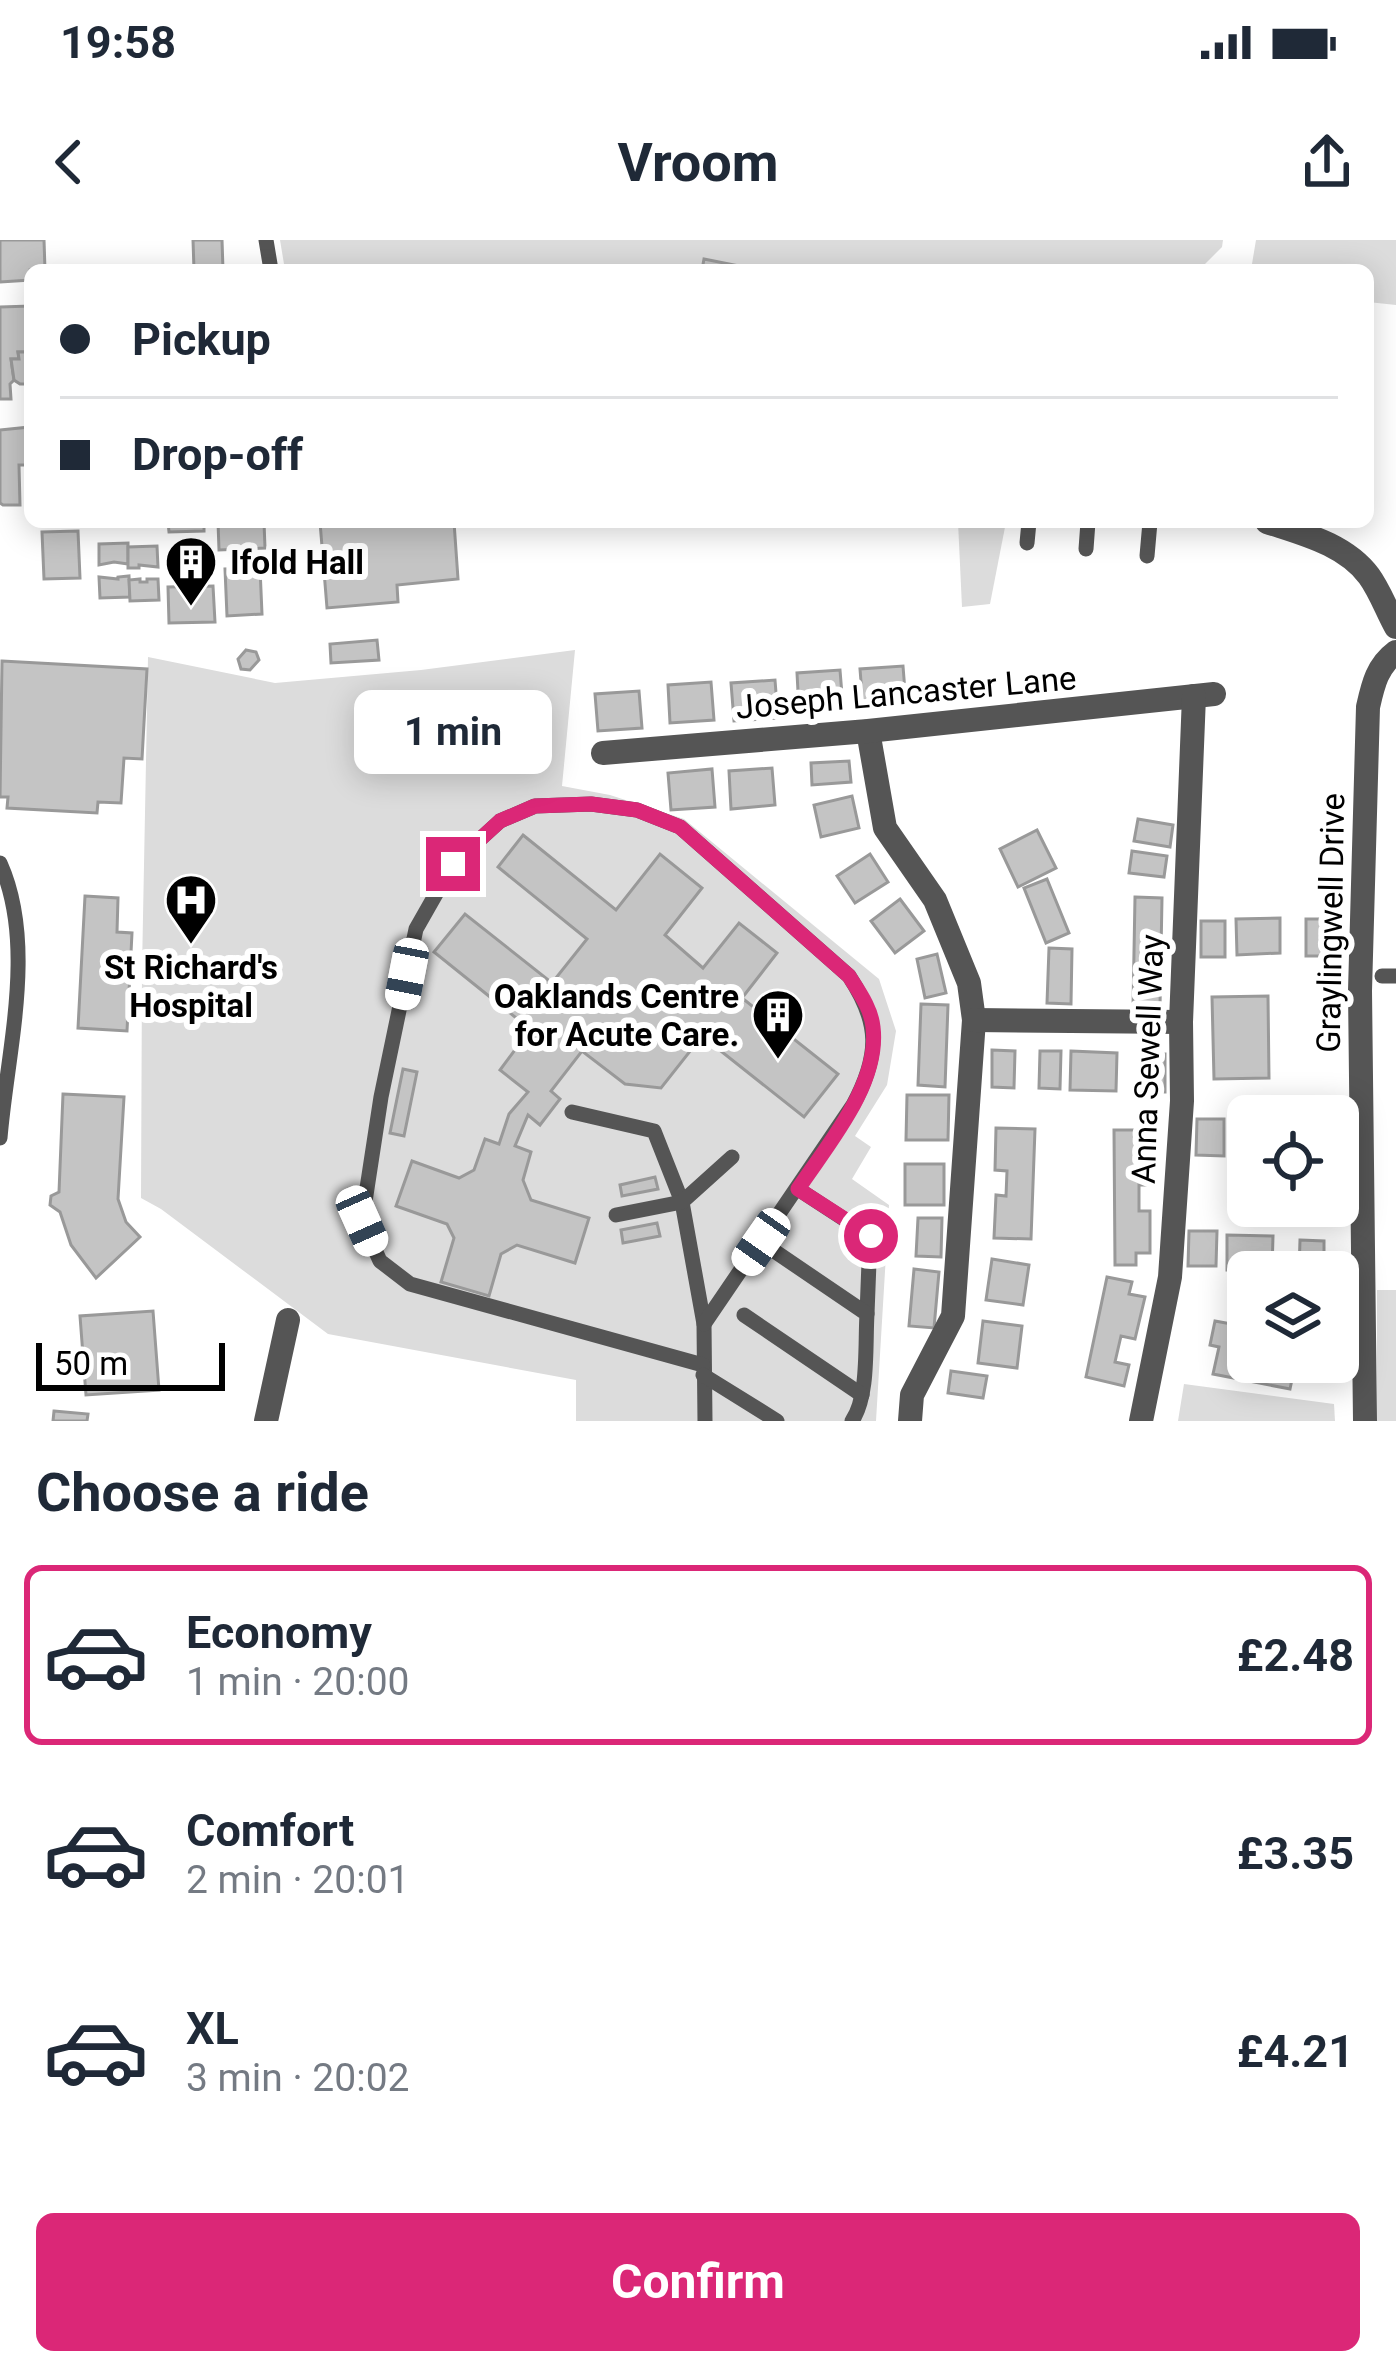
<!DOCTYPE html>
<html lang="en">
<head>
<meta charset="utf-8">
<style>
  :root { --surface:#fff; --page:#f2f2f3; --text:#1f2937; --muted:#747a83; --line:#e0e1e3; --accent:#db2777 }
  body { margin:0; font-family:Roboto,sans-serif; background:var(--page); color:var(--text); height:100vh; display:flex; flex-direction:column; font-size:45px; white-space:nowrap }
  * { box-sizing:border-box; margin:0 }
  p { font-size:39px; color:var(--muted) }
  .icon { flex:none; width:66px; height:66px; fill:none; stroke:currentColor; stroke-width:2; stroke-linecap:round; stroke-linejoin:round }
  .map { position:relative; height:1181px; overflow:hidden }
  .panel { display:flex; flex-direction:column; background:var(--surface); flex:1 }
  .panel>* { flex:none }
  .banner { position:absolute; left:24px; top:24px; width:1350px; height:264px; border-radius:18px; box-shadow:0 6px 30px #0003; display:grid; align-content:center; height:264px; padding:0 36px; background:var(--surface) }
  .controls { position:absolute; left:1227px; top:855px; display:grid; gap:24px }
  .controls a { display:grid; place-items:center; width:132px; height:132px; border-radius:18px; background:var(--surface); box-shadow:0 6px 30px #0003; font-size:60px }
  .scale { position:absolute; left:36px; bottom:30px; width:189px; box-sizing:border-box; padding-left:12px; border:6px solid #000; border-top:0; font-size:33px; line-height:42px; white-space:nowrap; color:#000; -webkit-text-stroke:9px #fff; paint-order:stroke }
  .end { position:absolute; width:54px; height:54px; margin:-27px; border:15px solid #db2777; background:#fff; box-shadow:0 0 0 6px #fff }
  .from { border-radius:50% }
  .bubble { position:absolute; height:84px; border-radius:18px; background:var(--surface); box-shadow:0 6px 30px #0003; font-size:39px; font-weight:700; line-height:84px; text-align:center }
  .car { position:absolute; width:36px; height:72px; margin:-36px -18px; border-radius:15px; box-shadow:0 0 9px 3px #0007; background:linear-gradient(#fff 24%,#345 0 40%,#fff 0 76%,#345 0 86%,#fff 0) }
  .banner b { display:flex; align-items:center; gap:42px; height:114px; font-size:45px }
  .banner b+b { border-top:3px solid var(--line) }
  .banner i { width:30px; height:30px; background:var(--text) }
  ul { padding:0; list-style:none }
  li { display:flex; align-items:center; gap:36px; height:180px; margin:0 24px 18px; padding:0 12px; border:6px solid transparent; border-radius:18px }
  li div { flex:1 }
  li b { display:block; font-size:45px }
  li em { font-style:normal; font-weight:700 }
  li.current { border-color:var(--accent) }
  li>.icon { width:108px; height:108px; stroke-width:1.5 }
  h2 { padding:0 36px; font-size:54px; line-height:144px }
  .button { display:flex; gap:24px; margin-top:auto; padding:24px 36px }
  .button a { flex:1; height:138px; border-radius:18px; background:var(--accent); color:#fff; font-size:48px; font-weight:700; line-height:138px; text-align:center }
  .status { display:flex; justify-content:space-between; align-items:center; height:84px; padding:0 60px; background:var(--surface); direction:ltr }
  .status svg { height:33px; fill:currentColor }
  header { display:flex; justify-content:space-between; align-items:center; height:156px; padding:0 36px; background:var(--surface); font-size:54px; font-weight:700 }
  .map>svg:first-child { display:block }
  .green { fill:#dcdcdc }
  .building { fill:#c4c4c4; stroke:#999; stroke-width:3 }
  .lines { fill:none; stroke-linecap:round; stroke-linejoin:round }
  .service { stroke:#555; stroke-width:15 }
  .minor { stroke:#555; stroke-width:24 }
  .route { stroke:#db2777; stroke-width:15 }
  .labels { text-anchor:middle; stroke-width:12; stroke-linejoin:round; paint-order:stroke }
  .poi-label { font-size:33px; font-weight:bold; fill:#000; stroke:#fff; text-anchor:start }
  .street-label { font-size:33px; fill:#000; stroke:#fff }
</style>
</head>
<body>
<div class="status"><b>19:58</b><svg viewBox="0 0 49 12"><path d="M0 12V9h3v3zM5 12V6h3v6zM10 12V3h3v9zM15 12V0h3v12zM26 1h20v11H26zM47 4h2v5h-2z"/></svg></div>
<header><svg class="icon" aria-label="back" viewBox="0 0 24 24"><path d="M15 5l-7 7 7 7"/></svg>Vroom<svg class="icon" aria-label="share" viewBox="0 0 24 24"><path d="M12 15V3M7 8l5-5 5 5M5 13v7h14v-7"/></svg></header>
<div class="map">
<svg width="1396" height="1181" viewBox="0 0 1396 1181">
  <rect width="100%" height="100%" fill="#fff"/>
  <g class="green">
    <polygon points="280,0 1223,0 1222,7 1199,30 285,30"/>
    <polygon points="1256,0 1396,0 1396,65 1368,62 1368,30 1251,30"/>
    <polygon points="958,282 1006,282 990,364 962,367"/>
    <polygon points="575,410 562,546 610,555 684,579 879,739 896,791 887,845 855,896 871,907 852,939 889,965 876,1181 576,1181 576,1140 328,1094 161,969 141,958 142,729 148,417 275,443 421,430"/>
    <rect x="1377" y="1050" width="19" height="131"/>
    <polygon points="1184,1144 1334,1164 1335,1181 1178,1181"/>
  </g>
  <g class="building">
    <polygon points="0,0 44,0 45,30 30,30 30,40 0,42"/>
    <polygon points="193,0 222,0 223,30 194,30"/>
    <polygon points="704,19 754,29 754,30 702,30"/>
    <polygon points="30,66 30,112 18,112 19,119 11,119 14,140 10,144 11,159 0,159 0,67"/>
    <polygon points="18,112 30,112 30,144 20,144 14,140 11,119 19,119"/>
    <polygon points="30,187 30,225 19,225 20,265 3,265 0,263 0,190"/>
    <polygon points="168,282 204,282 204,291 169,292"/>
    <polygon points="218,282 264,282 265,308 219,310"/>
    <polygon points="320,282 454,282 458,339 397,345 398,362 327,368"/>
    <polygon points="78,291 80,338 44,339 42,292"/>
    <polygon points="128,303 128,324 114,322 99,325 99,304"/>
    <polygon points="157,306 158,327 139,325 139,328 128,328 128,307"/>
    <polygon points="260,328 262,374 227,376 225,329"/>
    <polygon points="129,336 130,357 100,358 99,337 118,339 118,337"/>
    <polygon points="140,339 140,342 147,342 147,339 158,339 159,360 130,361 129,340"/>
    <polygon points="213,346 215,382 169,383 168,347"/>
    <polygon points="377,400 379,420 331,423 330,404"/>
    <polygon points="246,410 256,412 259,420 250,430 241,429 238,419"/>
    <polygon points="2,421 147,429 142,519 124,518 121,563 98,562 97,573 7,568 8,557 0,557"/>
    <polygon points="903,426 906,464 863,467 860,429"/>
    <polygon points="840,430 843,467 799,470 797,433"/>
    <polygon points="775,440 778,478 734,481 731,443"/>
    <polygon points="711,442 714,480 670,483 668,445"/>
    <polygon points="639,451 642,488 598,491 595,454"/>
    <polygon points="849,521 851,542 812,545 811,523"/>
    <polygon points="772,528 775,565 731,569 729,531"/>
    <polygon points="712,529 715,567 671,570 668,533"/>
    <polygon points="852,556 859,588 821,597 814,565"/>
    <polygon points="1138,579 1173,585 1170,607 1134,601"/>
    <polygon points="1037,590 1056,628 1018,647 1000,609"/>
    <polygon points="523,595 616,670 660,614 702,648 665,695 703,728 739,683 777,713 742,758 838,834 804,877 702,796 661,848 625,844 582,811 551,851 560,859 540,885 528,875 515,906 531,912 523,940 531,960 589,978 575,1023 517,1005 501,1014 489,1056 441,1042 454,998 447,984 396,966 412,921 459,938 474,930 485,899 499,904 509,874 528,852 500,830 526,795 525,785 434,712 465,674 552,743 587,699 498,627"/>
    <polygon points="1132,611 1167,616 1164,637 1129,633"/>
    <polygon points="870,614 888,642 855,663 837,636"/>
    <polygon points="1047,639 1069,693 1046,703 1024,648"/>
    <polygon points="85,656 118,658 117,692 132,693 127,791 78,788"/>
    <polygon points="1135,657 1162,658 1160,767 1133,767"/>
    <polygon points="900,659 924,691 895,713 871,681"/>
    <polygon points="1280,678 1280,713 1237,715 1236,679"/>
    <polygon points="1306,679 1327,679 1328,716 1306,716"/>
    <rect x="1201" y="681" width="24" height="36"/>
    <polygon points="1049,708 1072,709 1071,764 1047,763"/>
    <polygon points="937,714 946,753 925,758 917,719"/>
    <polygon points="1268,756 1269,838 1214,839 1212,757"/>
    <polygon points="921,764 948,765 945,847 918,845"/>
    <polygon points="992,810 1015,811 1014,848 992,847"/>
    <polygon points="1040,811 1061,811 1060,849 1039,848"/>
    <polygon points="1071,811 1117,813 1116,851 1070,850"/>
    <rect x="1143" y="814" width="22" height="38"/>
    <polygon points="403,829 417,832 404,896 390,893"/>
    <polygon points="63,854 124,857 118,959 126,982 140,997 96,1038 71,1005 60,972 50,965 51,956 59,952"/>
    <polygon points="907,855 949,855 948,900 906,900"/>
    <polygon points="1197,879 1224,879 1224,916 1196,915"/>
    <polygon points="996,888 1035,889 1031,999 994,998 996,955 1006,956 1007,931 995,930"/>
    <polygon points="1114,890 1138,890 1138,903 1152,903 1152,945 1139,945 1139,971 1150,971 1150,1013 1136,1013 1136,1025 1115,1025"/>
    <rect x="905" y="924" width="39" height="41"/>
    <polygon points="655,937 658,949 622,956 620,945"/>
    <polygon points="918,978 942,978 941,1017 916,1016"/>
    <polygon points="657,983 660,996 623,1003 621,990"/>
    <polygon points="1189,991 1217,991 1216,1026 1188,1026"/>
    <polygon points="1227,995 1273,996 1272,1031 1227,1030"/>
    <polygon points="1300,1000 1324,1001 1324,1032 1299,1032"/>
    <polygon points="992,1019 1029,1025 1023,1065 986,1060"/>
    <polygon points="914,1029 939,1032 934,1088 909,1086"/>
    <polygon points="1107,1037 1132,1042 1129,1054 1145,1057 1135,1099 1121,1096 1115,1122 1129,1125 1124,1146 1086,1137"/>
    <polygon points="153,1071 159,1150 86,1155 80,1076"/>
    <polygon points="983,1081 1022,1086 1017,1128 978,1123"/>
    <polygon points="1215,1081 1248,1087 1248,1122 1300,1122 1299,1126 1295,1125 1290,1149 1213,1134 1219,1107 1210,1105"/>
    <polygon points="951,1131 987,1136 983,1158 948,1153"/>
    <polygon points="54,1171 88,1174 87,1181 53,1181"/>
  </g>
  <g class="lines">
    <g class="service">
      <polyline points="266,0 271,30"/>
      <polyline points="1027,303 1029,282"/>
      <polyline points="1086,309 1088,282"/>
      <polyline points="1147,316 1150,282"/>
      <path d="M0 623C37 705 7 812 0 898"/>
      <polyline points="1382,736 1396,736"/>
      <polyline points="572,872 654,891 682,962 704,1084 705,1181"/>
      <polyline points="798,949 870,996 867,1074"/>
      <polyline points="616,975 682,962 732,917"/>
      <path d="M761 1002 867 1074C865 1105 869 1156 852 1181"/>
      <polyline points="744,1075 862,1155"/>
      <path d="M703 1125 410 1044 380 1021 362 981 381 857 416 689 453 624 500 581 535 566 591 564 637 570 680 587 849 736C880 783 880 815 853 865L704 1084"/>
      <polyline points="703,1135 777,1181"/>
    </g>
    <g class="minor">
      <path d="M1267 282C1303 294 1345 304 1369 336 1380 351 1387 371 1396 387"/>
      <polyline points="868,491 885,588 935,660 969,743 974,780 953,1076 912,1155 910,1181"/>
      <polyline points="603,513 868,491 1214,454"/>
      <polyline points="974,780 1181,782"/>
      <polyline points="266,1181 288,1080"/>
      <polyline points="1141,1181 1170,1037 1182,861 1181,782 1194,456"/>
      <path d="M1365 1181 1360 751 1368 467C1373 445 1377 426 1396 412"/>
    </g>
  </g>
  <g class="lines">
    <path class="route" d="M453 624 500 581 535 566 591 564 637 570 680 587 849 736C859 752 871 768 873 787 880 844 828 904 798 949L871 996"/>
  </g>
  <defs>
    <g id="building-pin" transform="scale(2.7)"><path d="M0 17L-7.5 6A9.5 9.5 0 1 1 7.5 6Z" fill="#000" stroke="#fff"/><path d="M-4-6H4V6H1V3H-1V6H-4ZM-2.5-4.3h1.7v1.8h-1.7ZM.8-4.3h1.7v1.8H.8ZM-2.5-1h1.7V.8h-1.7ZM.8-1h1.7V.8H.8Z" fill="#fff"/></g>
    <g id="hospital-pin" transform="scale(2.7)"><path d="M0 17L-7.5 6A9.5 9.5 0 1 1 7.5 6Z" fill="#000" stroke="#fff"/><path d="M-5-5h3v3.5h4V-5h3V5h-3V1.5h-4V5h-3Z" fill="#fff"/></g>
  </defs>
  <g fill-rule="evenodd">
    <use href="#building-pin" x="191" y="322"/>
    <use href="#hospital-pin" x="191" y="660"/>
    <use href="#building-pin" x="778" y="775"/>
  </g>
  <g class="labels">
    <g class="poi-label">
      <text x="230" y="334">Ifold Hall</text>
      <text x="191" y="739" text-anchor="middle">St Richard's<tspan x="191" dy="38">Hospital</tspan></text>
      <text x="739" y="768" text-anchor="end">Oaklands Centre<tspan x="739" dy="38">for Acute Care.</tspan></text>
    </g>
    <g class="street-label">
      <text transform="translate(906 452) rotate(-5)" y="12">Joseph Lancaster Lane</text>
      <text transform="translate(1330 683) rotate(-89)" y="12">Graylingwell Drive</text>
      <text transform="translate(1147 819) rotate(-88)" y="12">Anna Sewell Way</text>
    </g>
  </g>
</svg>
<div class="controls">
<a><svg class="icon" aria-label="locate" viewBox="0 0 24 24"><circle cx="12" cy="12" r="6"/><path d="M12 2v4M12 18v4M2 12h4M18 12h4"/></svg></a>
<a><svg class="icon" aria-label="layers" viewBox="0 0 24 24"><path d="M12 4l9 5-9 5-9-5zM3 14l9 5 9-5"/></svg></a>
</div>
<div class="scale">50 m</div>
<i class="end from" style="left:871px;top:996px"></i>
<i class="end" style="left:453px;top:624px"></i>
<div class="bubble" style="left:354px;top:450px;width:198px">1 min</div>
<i class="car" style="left:407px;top:734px;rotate:191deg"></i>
<i class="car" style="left:362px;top:981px;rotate:156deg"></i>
<i class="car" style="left:761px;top:1002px;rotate:215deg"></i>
<div class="banner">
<b><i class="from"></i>Pickup</b>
<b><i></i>Drop-off</b>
</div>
</div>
<section class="panel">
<h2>Choose a ride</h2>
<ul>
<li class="current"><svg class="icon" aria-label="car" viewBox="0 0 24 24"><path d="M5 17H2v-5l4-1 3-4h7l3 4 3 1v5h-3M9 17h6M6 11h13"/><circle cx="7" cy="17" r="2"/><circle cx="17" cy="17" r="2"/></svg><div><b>Economy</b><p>1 min · 20:00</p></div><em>£2.48</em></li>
<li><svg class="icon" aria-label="car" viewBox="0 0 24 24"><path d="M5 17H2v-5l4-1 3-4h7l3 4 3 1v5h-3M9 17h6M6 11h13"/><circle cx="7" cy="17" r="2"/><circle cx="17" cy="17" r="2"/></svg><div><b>Comfort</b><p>2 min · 20:01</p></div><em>£3.35</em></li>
<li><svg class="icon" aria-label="car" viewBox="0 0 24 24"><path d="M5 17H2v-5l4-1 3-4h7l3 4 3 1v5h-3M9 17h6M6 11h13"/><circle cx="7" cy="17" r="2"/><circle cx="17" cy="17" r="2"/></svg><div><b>XL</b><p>3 min · 20:02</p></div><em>£4.21</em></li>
</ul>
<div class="button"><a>Confirm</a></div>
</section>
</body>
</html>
